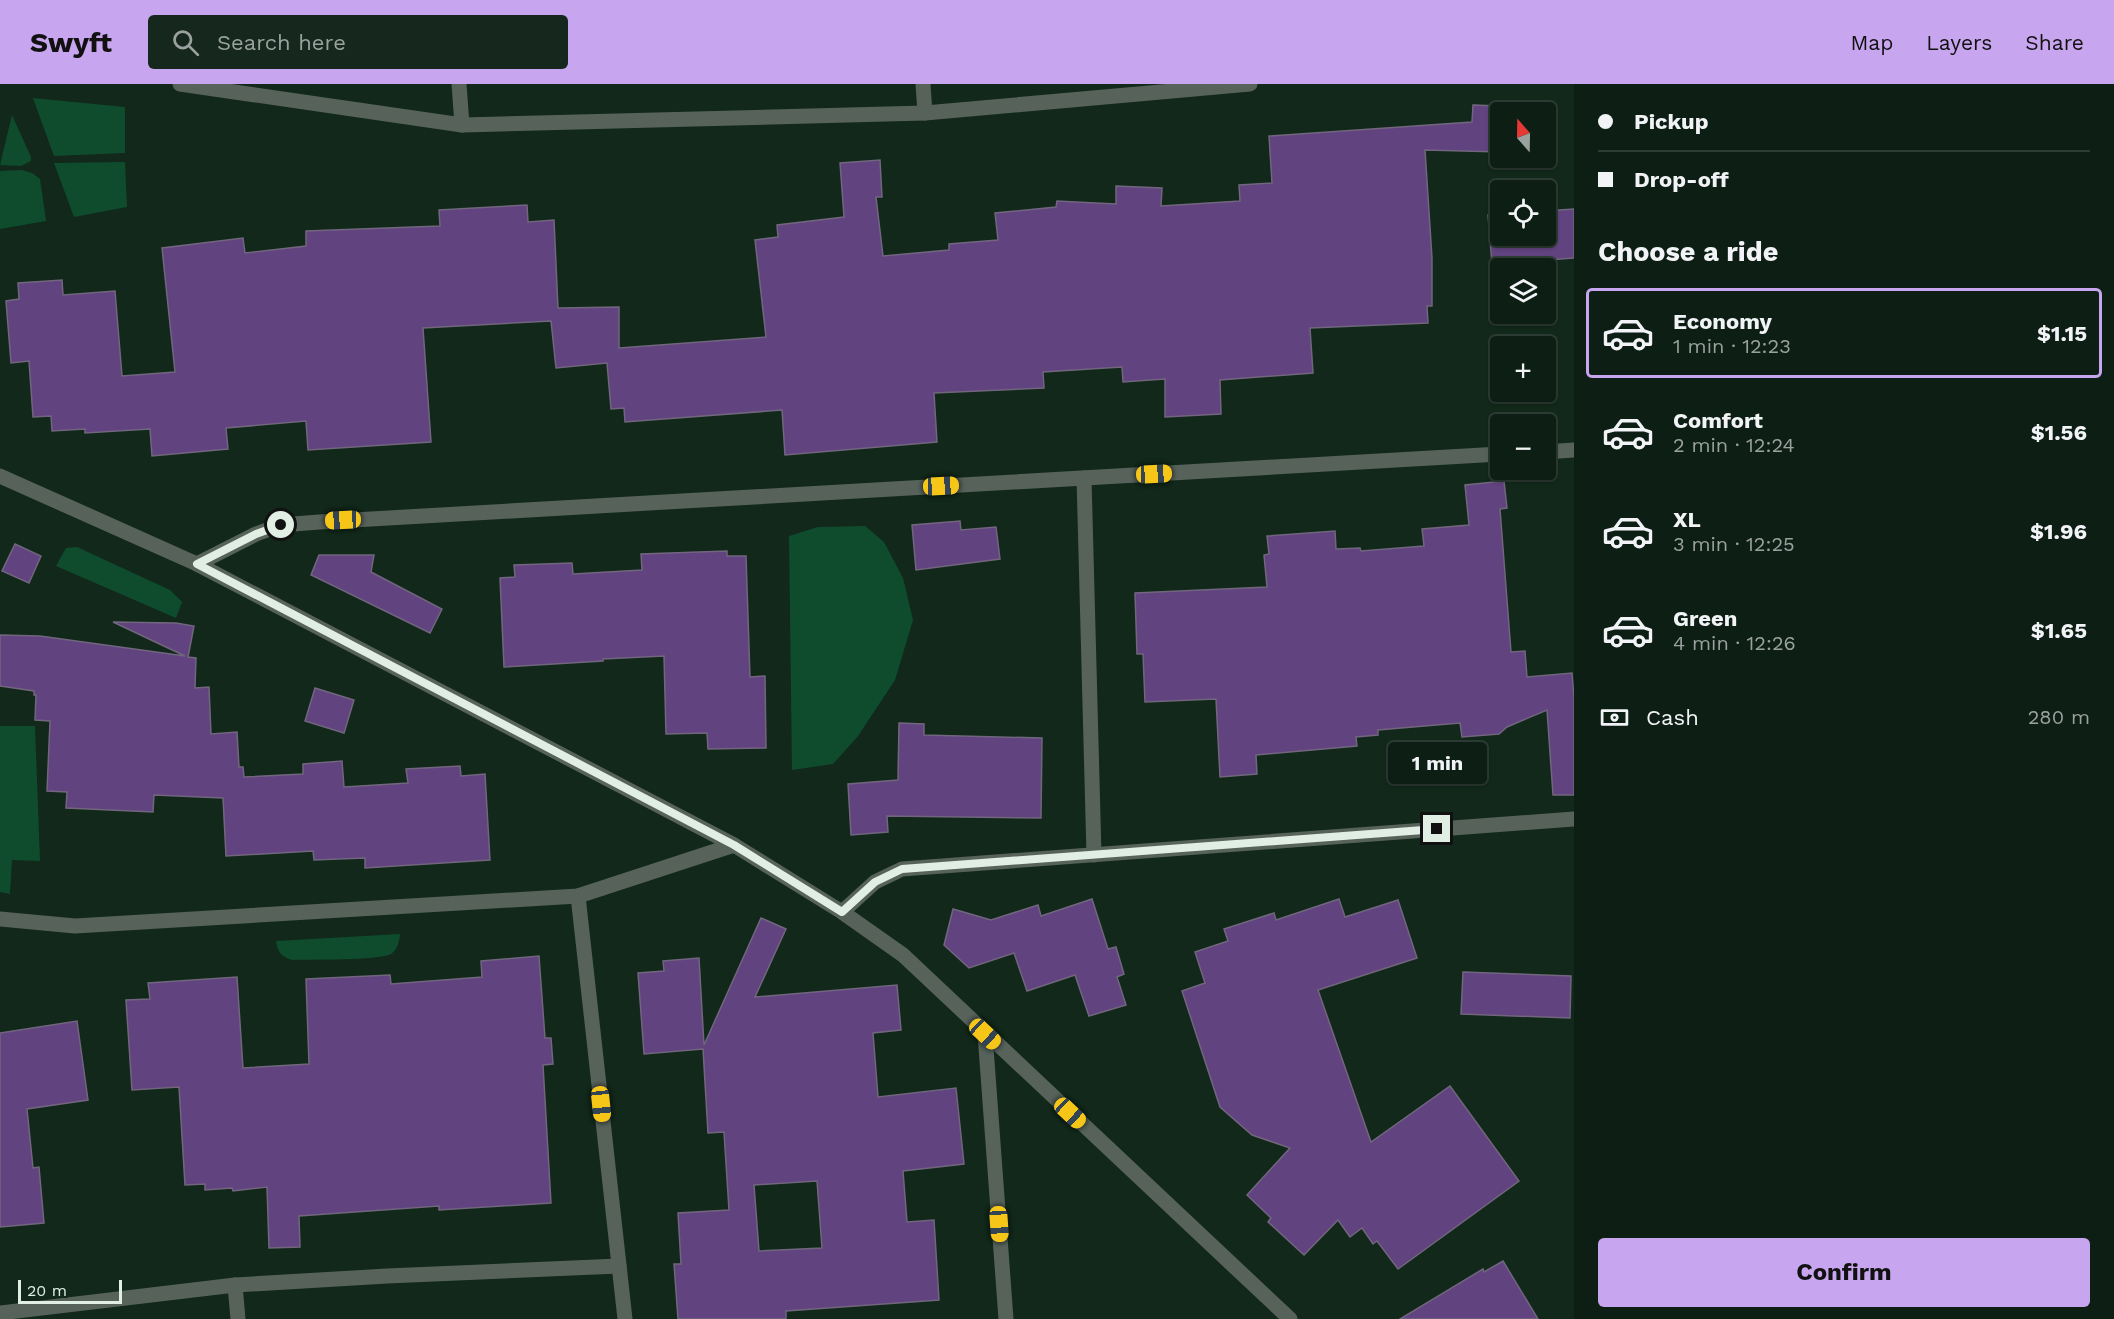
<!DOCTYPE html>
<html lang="en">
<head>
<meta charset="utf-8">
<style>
  :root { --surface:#0d1e14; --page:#16271d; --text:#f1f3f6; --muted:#9aa2a0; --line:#2d3c34; --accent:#c8a5ef }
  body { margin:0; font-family:"Work Sans",sans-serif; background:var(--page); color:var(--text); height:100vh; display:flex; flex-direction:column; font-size:22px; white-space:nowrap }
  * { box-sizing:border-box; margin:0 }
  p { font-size:20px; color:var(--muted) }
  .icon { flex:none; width:33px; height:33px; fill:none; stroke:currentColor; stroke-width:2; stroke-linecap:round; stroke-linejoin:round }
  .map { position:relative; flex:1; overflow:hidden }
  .side { display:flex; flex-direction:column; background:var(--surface); width:540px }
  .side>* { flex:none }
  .top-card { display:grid; align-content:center; height:132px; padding:0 24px; background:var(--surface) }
  .needle { width:39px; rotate:340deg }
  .controls { position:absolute; left:1490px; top:18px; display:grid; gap:12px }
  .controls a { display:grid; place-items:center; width:66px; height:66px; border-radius:6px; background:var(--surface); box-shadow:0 2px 4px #0004,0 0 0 2px var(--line); font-size:30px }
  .scale { position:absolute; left:18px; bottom:15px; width:104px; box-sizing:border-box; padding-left:6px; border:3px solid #e0eee4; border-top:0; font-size:16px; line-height:21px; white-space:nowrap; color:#e0eee4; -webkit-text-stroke:4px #11281a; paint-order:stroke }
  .end { position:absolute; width:27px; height:27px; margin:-14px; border:8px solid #e0eee4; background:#111; box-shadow:0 0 0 3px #111 }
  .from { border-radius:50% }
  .bubble { position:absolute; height:42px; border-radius:6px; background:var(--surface); box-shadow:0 2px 4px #0004,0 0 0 2px var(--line); font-size:20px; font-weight:700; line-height:42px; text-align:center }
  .car { position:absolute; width:18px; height:36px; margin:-18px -9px; border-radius:8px; box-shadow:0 0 4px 2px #0007; background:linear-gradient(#f5c518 24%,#345 0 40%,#f5c518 0 76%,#345 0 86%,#f5c518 0) }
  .top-card b { display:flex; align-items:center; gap:21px; height:57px; font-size:22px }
  .top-card b+b { border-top:2px solid var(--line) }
  .top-card i { width:15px; height:15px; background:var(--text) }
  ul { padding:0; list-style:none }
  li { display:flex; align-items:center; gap:18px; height:90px; margin:0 12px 9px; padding:0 12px; border:3px solid transparent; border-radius:6px }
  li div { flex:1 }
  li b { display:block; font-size:22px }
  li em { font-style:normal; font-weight:700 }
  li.current { border-color:var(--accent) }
  li>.icon { width:54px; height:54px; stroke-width:1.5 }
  h2 { padding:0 24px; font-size:27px; line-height:72px }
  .pay { display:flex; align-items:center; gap:15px; height:66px; padding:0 24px; font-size:22px }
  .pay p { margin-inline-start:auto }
  .primary-button { display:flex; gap:12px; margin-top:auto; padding:12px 24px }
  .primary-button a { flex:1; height:69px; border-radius:6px; background:var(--accent); color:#111; font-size:24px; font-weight:700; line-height:69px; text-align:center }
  header { display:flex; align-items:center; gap:36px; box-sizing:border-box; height:84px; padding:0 30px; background:var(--accent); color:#111 }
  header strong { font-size:28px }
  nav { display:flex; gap:33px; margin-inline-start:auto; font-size:21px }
  .search { width:420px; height:54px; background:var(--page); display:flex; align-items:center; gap:15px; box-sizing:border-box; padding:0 21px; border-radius:6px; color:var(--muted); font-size:22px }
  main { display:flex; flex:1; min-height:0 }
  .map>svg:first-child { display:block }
  .green { fill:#0f4c2d }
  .building { fill:#61437f; stroke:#71667e; stroke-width:1.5; fill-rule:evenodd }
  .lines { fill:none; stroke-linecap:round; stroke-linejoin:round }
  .street { stroke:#57625b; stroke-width:15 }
  .route { stroke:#e0eee4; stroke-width:8 }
</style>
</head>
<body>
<header>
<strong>Swyft</strong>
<div class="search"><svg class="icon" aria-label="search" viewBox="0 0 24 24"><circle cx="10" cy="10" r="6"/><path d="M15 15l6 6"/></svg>Search here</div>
<nav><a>Map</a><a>Layers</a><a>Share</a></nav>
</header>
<main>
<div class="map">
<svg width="1574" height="1235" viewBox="0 0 1574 1235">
  <rect width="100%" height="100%" fill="#11281a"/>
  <g class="green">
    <polygon points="33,14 125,23 125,69 54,72"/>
    <polygon points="12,31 31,73 31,77 21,82 0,81"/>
    <polygon points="125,78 127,123 74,133 54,79"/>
    <polygon points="22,86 32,89 40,95 46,137 0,145 0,87"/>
    <polygon points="865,442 884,458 903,494 913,536 895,596 858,652 833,680 792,686 789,452 818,443"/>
    <polygon points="77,463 170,506 182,518 176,534 56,482 66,464"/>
    <polygon points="0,642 35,642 40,777 12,776 10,810 0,808"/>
    <path d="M400 850C399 858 398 865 391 870 377 877 312 875 293 876 282 874 277 867 276 857Z"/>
  </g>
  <g class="building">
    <polygon points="1473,21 1500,22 1500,68 1425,66 1432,174 1432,222 1427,222 1428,239 1310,244 1313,289 1220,296 1221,330 1165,333 1165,295 1123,298 1122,283 1043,288 1044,304 934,309 937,358 785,371 782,326 625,338 624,324 611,325 607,279 556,284 551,237 423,244 431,358 308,366 306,337 226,344 228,365 152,372 150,345 85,349 85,345 52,347 51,332 33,333 29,277 11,279 6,217 19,215 18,199 62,196 63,211 115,207 122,292 175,288 162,164 243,154 245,169 306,162 306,147 440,142 439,126 527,121 528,138 554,136 558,224 619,223 619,264 766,253 755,156 778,153 777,141 844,133 840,79 880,76 882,113 876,113 883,172 949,166 949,160 998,156 995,129 1056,123 1057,117 1116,120 1116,102 1162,104 1161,122 1240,117 1239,101 1272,99 1269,52 1472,38"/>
    <polygon points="1574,125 1574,174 1492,180 1488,131 1500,130 1500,152 1545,152 1545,127"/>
    <polygon points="1504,397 1507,424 1500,425 1511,568 1525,567 1527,593 1572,589 1574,614 1574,711 1553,711 1547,626 1507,643 1499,650 1462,653 1460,639 1378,646 1378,651 1356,653 1357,662 1256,671 1257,690 1220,693 1216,615 1145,618 1143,570 1137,570 1135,509 1267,503 1264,471 1269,470 1267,452 1335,447 1336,465 1360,464 1361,467 1424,462 1422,445 1469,441 1465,401"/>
    <polygon points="960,437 961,446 996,443 1000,475 916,486 912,441"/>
    <polygon points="15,460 41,472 29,499 2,487"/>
    <polygon points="727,467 727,472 746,472 750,593 765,592 766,664 708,665 707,649 666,650 664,572 603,575 603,577 504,583 500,494 515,493 514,481 572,479 573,490 642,486 641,470"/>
    <polygon points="319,471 374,471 371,488 442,525 430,549 311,491"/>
    <polygon points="113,538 176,539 194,542 188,573 196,574 195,604 209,603 211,650 237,648 239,683 243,683 244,693 303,690 303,680 342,677 344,703 408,699 406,685 460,682 461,692 485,690 490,776 365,784 365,774 314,776 313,767 226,772 223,714 154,711 153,728 66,724 67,708 47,707 50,637 35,636 36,611 34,611 34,607 0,602 0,551 40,552 185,572"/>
    <polygon points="315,604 354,616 344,649 305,637"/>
    <polygon points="899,639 924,640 924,651 1042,654 1041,734 887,732 888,748 851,751 848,700 898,696"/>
    <polygon points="1092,815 1108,865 1116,863 1124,890 1117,893 1126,921 1089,932 1075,891 1027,907 1014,869 969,884 944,861 953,825 991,836 1038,821 1041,832"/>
    <polygon points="1339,815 1345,833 1398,816 1417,874 1318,906 1371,1058 1450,1002 1519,1097 1398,1185 1377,1157 1373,1160 1362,1144 1350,1153 1338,1136 1304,1171 1268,1138 1271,1134 1247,1111 1290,1064 1252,1051 1220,1023 1182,907 1205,899 1195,868 1228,857 1224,845 1274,829 1276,836"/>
    <path d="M761 834 786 845 755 913 897 901 901 946 873 949 878 1013 956 1004 964 1080 903 1087 907 1138 934 1136 939 1216 786 1227V1235H678L674 1180H681L678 1129 729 1126 724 1048 708 1049 703 965 644 970 638 889 664 887 663 877 699 874 704 961ZM817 1097 822 1164 759 1167 754 1101Z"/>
    <polygon points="539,872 545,954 551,954 553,980 543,981 551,1119 439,1126 439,1122 299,1132 300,1163 269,1164 267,1103 233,1107 232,1104 205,1106 205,1100 185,1101 179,1003 132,1006 126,916 150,915 148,899 237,893 243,984 309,980 306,895 390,891 391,900 482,893 481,877"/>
    <polygon points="1463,888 1571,892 1570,934 1461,930"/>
    <polygon points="77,937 88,1016 27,1025 33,1084 39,1083 44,1139 0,1143 0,949"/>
    <polygon points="1503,1177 1538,1235 1400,1235 1483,1185 1484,1188"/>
  </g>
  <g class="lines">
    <g class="street">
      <polyline points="180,0 462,41 925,29 1250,0"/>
      <polyline points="459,0 462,41"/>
      <polyline points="923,0 925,29"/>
      <polyline points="1545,368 1574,366"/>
      <polyline points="0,392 197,480 734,761 842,828 903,871 1290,1235"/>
      <polyline points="1084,394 1094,771"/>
      <polyline points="197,480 256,450 281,441 319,438 1500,370"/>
      <polyline points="578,812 625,1235"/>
      <polyline points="842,828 875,798 902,785 1574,735"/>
      <polyline points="0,835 75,842 578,812 734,761"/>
      <polyline points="985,950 1006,1235"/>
      <polyline points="235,1201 238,1235"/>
      <polyline points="0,1229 235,1201 387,1192 619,1182"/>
    </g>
  </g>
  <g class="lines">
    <polyline class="route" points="281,441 256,450 197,480 734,761 842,828 875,798 902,785 1437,745"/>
  </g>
</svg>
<div class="controls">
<a><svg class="needle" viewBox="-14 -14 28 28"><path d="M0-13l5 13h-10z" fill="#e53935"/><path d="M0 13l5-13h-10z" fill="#9aa2a0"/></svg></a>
<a><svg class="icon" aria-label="locate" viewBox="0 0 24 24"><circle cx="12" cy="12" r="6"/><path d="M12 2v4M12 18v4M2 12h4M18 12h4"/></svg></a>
<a><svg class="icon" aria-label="layers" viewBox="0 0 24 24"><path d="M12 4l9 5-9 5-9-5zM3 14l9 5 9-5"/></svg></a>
<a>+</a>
<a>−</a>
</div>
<div class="scale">20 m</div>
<i class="end from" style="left:281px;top:441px"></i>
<i class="end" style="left:1437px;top:745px"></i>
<div class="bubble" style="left:1388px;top:658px;width:99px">1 min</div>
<i class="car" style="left:1154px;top:390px;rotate:87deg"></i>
<i class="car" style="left:941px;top:402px;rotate:87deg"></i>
<i class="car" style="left:343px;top:436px;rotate:267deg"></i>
<i class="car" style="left:985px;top:950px;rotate:133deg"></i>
<i class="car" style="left:601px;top:1020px;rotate:174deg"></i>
<i class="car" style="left:1070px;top:1029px;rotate:133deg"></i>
<i class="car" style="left:999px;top:1140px;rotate:176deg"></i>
</div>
<section class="side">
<div class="top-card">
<b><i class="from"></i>Pickup</b>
<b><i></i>Drop-off</b>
</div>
<h2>Choose a ride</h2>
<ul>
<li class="current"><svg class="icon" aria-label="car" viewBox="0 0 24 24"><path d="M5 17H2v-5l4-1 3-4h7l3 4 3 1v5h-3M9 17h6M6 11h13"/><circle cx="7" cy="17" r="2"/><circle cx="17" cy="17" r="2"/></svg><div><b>Economy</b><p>1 min · 12:23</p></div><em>$1.15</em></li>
<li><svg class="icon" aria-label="car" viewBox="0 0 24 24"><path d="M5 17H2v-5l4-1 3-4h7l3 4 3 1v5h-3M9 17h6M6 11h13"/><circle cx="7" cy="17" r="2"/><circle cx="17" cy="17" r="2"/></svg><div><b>Comfort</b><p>2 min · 12:24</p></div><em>$1.56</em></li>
<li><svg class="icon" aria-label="car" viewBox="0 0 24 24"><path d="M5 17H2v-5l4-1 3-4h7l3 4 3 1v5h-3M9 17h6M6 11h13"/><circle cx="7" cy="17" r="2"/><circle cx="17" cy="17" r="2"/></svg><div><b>XL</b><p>3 min · 12:25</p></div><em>$1.96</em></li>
<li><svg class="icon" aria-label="car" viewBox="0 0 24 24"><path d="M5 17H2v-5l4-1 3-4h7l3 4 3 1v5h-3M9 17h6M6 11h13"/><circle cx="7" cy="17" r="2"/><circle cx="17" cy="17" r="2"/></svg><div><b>Green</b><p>4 min · 12:26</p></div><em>$1.65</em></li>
</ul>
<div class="pay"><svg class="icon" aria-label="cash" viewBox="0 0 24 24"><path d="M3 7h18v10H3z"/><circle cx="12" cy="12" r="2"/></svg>Cash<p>280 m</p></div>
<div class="primary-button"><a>Confirm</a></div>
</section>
</main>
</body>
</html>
